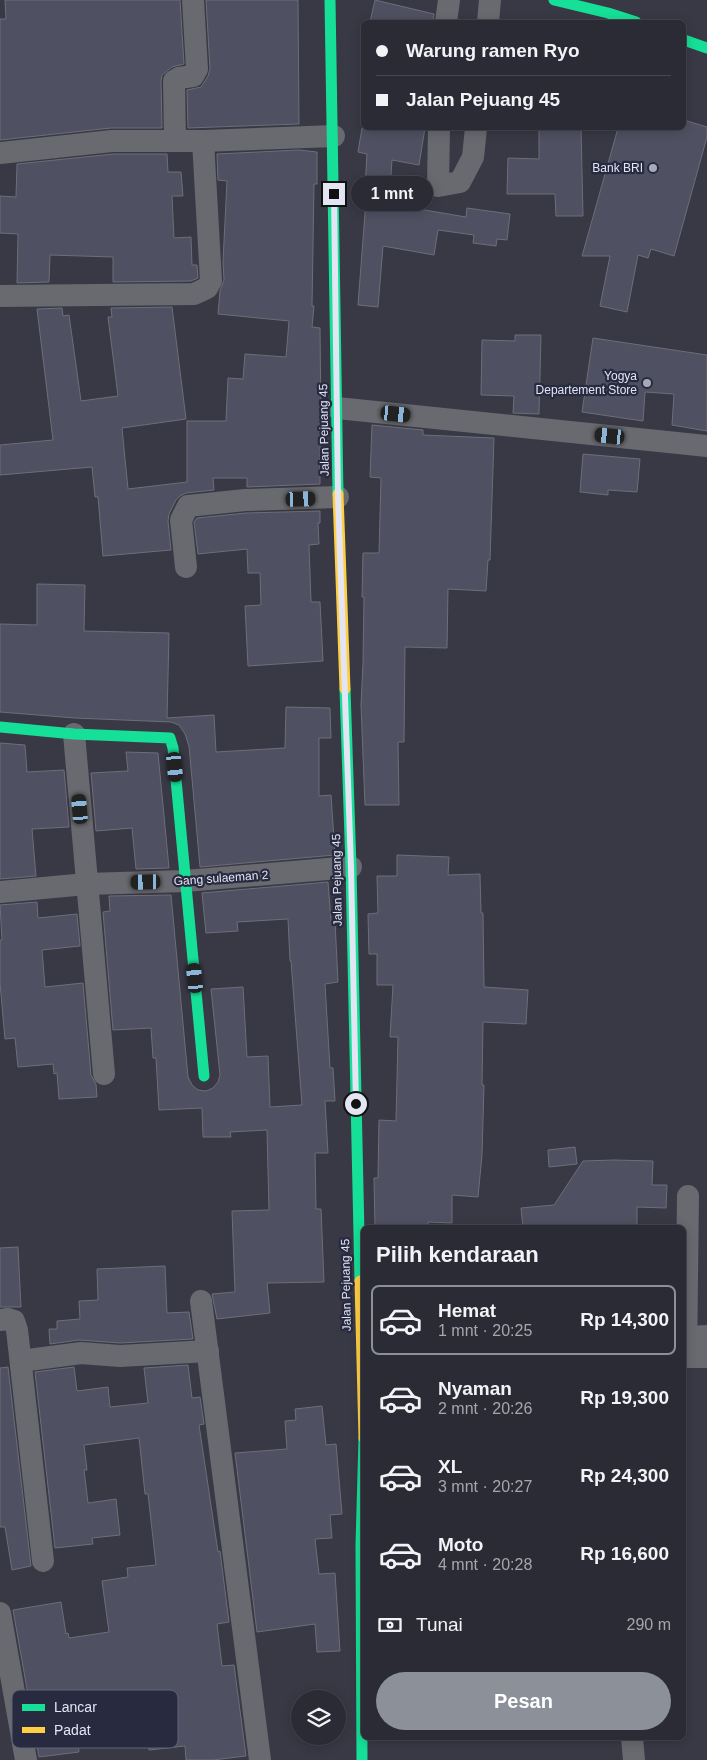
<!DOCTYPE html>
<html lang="id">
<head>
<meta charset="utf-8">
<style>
  :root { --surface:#2a2b34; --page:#363740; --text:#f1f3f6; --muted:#a5a7ac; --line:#46474f; --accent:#8c9099 }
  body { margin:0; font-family:Arial,sans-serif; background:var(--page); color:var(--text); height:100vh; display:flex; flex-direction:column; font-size:19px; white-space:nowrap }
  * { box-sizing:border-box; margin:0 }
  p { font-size:16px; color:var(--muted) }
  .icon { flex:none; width:28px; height:28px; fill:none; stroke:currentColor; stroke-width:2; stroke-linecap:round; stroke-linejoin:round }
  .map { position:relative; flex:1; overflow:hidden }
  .sheet { position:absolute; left:361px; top:1225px; width:325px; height:515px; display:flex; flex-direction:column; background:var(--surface); border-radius:8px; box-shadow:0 2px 12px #0003,0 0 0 1px var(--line) }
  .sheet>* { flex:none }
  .banner { position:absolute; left:361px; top:20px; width:325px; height:110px; border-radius:8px; box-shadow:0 2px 12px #0003,0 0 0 1px var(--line); display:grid; align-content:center; height:110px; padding:0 15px; background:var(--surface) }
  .controls { position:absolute; left:291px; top:1690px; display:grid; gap:10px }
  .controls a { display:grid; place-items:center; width:55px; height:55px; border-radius:50%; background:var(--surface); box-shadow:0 2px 12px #0003,0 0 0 1px var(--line); font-size:25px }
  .end { position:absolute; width:22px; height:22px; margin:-11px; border:6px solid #e3e5f4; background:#111; box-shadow:0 0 0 2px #111 }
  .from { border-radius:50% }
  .bubble { position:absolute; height:35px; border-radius:18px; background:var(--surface); box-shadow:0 2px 12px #0003,0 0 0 1px var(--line); font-size:16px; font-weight:700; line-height:35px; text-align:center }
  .car { position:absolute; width:15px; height:30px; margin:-15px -8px; border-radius:6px; box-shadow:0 0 4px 1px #0007; background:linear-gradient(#222 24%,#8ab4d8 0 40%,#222 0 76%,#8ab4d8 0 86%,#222 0) }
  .banner b { display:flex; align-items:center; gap:18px; height:48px; font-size:19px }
  .banner b+b { border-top:1px solid var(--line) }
  .banner i { width:12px; height:12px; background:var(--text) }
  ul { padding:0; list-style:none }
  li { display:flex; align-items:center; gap:15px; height:70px; margin:0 10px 8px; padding:0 5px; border:2px solid transparent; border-radius:8px }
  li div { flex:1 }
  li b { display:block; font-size:19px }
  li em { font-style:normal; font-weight:700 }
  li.selected { border-color:var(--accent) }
  li>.icon { width:45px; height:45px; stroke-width:1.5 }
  h2 { padding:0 15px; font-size:22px; line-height:60px }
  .pay { display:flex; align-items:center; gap:12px; height:55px; padding:0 15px; font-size:19px }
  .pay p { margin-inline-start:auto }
  .action { display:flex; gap:10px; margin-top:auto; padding:10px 15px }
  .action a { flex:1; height:58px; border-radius:30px; background:var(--accent); color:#fff; font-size:20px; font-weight:700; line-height:58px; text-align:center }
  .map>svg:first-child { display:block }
  .building { fill:#4f5162; stroke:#6d6e78 }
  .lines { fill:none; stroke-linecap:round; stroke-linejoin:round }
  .street { stroke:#686a6f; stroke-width:22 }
  .fast { stroke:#16e098; stroke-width:11 }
  .slow { stroke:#ffcf43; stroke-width:11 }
  .route { stroke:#e3e5f4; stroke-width:6 }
  .poi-dot { fill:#a7a9b7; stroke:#282a40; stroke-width:2 }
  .labels { text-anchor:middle; stroke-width:4.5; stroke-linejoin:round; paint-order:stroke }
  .poi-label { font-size:12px; fill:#e3e5f4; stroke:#282a40; text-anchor:end }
  .street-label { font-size:12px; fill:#e3e5f4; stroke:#282a40 }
  .key { fill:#282a40; stroke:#606276; stroke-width:1 }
  .key-label { font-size:14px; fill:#e3e5f4 }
</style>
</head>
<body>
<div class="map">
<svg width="707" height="1760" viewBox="0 0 707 1760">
  <rect width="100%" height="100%" fill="#383945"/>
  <g class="building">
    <polygon points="5,0 180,0 184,64 172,67 162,75 161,81 162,128 111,128 0,140 0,19 6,19"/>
    <polygon points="206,0 298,0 299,124 188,128 187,90 201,87 208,76 210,69"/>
    <polygon points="375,0 434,14 433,22 370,22"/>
    <polygon points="684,120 707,127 707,137 674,256 651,249 648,258 638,255 627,312 600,306 610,256 582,256 618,128 684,128"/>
    <polygon points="362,128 425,128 419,165 392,160 389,204 466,217 467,208 510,214 507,240 497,239 496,246 473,243 474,235 438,230 434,255 383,246 378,307 358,305 367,187 365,187 367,154 358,152"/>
    <polygon points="539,128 581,128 583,216 556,216 555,194 507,194 508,158 539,159"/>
    <polygon points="299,150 317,152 317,184 314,184 312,306 314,306 312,327 320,328 321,423 320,423 320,484 247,487 247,478 213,478 214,490 186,493 180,496 176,500 169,514 168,521 171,550 103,556 98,497 95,497 92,467 0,475 0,445 53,440 37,309 62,308 63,316 69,315 81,401 118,396 108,317 112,317 111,308 172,307 186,419 122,428 128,489 187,482 187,421 226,421 228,378 243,379 245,354 286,357 289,321 218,314 220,291 224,280 223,262 227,181 218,180 217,154"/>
    <polygon points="113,154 167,154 168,172 181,172 183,196 172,196 174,238 191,237 192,265 197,265 198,278 191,281 113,282 113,257 50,255 49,282 17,283 18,234 0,233 0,196 16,197 17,164"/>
    <polygon points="515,335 541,335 539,414 513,413 514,396 481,395 482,340 515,341"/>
    <polygon points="593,338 707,355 707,431 672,425 674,394 645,392 643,421 582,412"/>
    <polygon points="372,425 423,430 423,435 494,438 490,560 488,560 486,591 448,589 447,648 405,647 404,742 398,742 399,805 365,805 361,705 363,663 364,597 362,597 363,553 379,553 381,478 370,477"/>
    <polygon points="583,454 640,459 637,492 608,490 608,495 580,492"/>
    <polygon points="320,511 320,523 318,523 319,544 309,545 311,602 320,602 323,661 248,666 245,606 261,605 260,573 248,573 247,549 198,554 194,522 197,518 246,513"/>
    <polygon points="37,584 85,585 84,631 169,633 167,718 214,715 216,752 285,748 286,707 330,708 331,738 319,738 319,796 331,795 335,855 200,867 189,746 185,734 179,725 171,722 75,718 0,712 0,624 37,625"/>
    <polygon points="0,743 25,745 27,772 64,770 69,827 32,829 36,876 0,879"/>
    <polygon points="126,752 158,753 169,868 136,869 132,828 96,831 91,773 128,771"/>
    <polygon points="397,855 449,857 448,875 480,874 481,913 483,913 484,987 528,990 526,1024 483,1022 482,1085 484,1085 482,1155 478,1197 452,1195 452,1223 428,1222 428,1228 375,1228 374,1178 378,1178 379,1120 396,1121 398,1037 390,1037 393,985 377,985 377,954 369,954 368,914 378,913 377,876 397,876"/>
    <polygon points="328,882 331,921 335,921 338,982 325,984 330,1068 333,1068 335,1101 325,1101 328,1153 315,1153 316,1209 321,1209 324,1282 267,1283 270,1313 217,1319 212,1294 235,1292 232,1211 269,1210 267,1130 230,1132 231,1137 203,1137 202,1108 159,1110 156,1058 153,1058 151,1028 113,1030 103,912 110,911 109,896 171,895 188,1077 192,1085 198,1090 206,1091 213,1088 218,1082 220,1075 211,989 243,987 247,1057 268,1056 270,1107 302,1105 291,961 290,961 288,919 237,922 238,931 206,933 202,893"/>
    <polygon points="37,902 38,918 77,914 80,946 42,950 45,987 83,983 91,1075 96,1084 97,1097 59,1099 57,1073 54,1074 53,1064 18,1067 15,1038 5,1039 0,983 0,940 2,940 0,905"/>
    <polygon points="575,1147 577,1164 549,1167 548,1150"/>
    <polygon points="614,1160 653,1161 652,1185 667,1185 666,1208 637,1207 637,1228 523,1228 521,1208 554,1205 583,1161"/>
    <polygon points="18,1247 21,1307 0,1307 0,1248"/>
    <polygon points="165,1266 167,1313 189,1312 193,1339 120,1343 79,1340 50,1344 49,1329 57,1329 57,1321 80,1319 79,1301 98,1300 97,1269"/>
    <polygon points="188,1365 192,1398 200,1397 204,1424 199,1425 218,1552 220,1551 229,1622 217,1624 222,1666 234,1665 246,1756 213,1760 186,1760 185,1746 149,1750 145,1715 76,1728 79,1752 39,1757 13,1610 61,1602 66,1634 68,1633 69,1638 109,1632 102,1581 128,1577 127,1568 156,1565 148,1494 145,1494 139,1438 84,1445 87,1470 84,1470 88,1503 116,1499 120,1535 92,1538 93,1544 55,1548 35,1372 74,1367 77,1391 108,1387 110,1407 148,1403 144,1368"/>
    <polygon points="8,1367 31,1566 12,1570 5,1527 0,1527 0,1368"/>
    <polygon points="322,1406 326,1445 336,1444 342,1514 330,1515 332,1538 315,1539 319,1574 335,1573 340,1651 317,1652 315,1624 257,1632 235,1453 287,1449 285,1421 296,1420 295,1409"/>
  </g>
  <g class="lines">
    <g class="street">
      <polyline points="446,22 449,0"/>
      <polyline points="488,22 490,0"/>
      <polyline points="439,128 438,186 460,182 473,157 476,128"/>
      <polyline points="175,141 174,81 179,78 193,76 197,69 193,0"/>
      <polyline points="0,153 112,141 203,141 334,136"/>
      <polyline points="0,296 194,294 207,288 211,281 203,141"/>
      <polyline points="337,408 707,446"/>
      <polyline points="186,567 181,520 188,506 245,500 338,497"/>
      <polyline points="74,734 104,1074"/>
      <polyline points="0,892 86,884 185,881 351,867"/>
      <polyline points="201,1301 260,1760"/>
      <polyline points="0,1320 8,1319 14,1321 17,1330 43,1561"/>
      <polyline points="687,1337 707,1336"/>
      <polyline points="684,1357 707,1357"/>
      <polyline points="686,1357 688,1196"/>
      <polyline points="21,1361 81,1353 120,1356 208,1351"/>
      <polyline points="0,1613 26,1760"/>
      <polyline points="632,1738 634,1760"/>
    </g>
    <g class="fast">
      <polyline points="330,0 338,494"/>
      <polyline points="554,0 608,13 636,22"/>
      <polyline points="684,40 707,48"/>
      <polyline points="345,689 351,867 360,1281"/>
      <polyline points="0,727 74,734 170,738 173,748 204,1076"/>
      <polyline points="362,1760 361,1545 364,1438"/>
    </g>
    <g class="slow">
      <polyline points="338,494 345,689"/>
      <polyline points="360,1281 364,1438"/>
    </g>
  </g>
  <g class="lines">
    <polyline class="route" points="334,194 338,497 351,867 356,1104"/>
  </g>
  <g class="poi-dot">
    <circle cx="653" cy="168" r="5"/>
    <circle cx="647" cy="383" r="5"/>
  </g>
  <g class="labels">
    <g class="poi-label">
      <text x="643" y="172">Bank BRI</text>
      <text x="637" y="380">Yogya<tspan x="637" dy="14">Departement Store</tspan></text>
    </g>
    <g class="street-label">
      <text transform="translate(324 430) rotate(-91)" y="4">Jalan Pejuang 45</text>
      <text transform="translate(221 878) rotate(-4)" y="4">Gang sulaeman 2</text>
      <text transform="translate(337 880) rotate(-91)" y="4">Jalan Pejuang 45</text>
      <text transform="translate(346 1285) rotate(-91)" y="4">Jalan Pejuang 45</text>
    </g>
  </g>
  <rect x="12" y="1690" width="166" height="58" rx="8" class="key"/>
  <rect x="22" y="1704" width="23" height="7" fill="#16e098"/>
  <rect x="22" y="1727" width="23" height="6" fill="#ffcf43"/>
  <g class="key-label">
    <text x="54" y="1712">Lancar</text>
    <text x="54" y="1735">Padat</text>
  </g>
</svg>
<div class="controls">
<a><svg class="icon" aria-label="layers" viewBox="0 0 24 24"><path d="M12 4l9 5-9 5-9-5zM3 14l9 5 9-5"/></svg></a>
</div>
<i class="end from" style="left:356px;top:1104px"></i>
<i class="end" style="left:334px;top:194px"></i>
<div class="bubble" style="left:351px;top:176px;width:82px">1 mnt</div>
<i class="car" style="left:396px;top:414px;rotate:96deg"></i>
<i class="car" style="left:610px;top:436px;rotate:276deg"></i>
<i class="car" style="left:301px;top:499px;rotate:88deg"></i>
<i class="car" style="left:175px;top:767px;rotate:174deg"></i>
<i class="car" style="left:80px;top:809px;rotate:355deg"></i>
<i class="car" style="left:146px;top:882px;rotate:269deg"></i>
<i class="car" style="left:195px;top:978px;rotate:354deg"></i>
<div class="banner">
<b><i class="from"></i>Warung ramen Ryo</b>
<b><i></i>Jalan Pejuang 45</b>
</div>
<section class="sheet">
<h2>Pilih kendaraan</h2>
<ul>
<li class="selected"><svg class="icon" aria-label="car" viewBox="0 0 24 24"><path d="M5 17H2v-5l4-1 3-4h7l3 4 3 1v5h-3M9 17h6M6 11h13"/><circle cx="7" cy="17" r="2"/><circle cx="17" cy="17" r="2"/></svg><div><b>Hemat</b><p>1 mnt · 20:25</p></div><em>Rp 14,300</em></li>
<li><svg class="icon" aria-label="car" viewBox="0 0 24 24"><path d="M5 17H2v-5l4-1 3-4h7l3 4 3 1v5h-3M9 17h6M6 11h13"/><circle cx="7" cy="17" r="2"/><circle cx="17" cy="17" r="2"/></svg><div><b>Nyaman</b><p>2 mnt · 20:26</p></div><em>Rp 19,300</em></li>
<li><svg class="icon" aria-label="car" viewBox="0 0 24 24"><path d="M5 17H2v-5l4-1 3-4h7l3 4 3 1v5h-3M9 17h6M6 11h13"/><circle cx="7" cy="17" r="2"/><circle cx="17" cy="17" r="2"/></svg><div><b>XL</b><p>3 mnt · 20:27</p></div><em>Rp 24,300</em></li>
<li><svg class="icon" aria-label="car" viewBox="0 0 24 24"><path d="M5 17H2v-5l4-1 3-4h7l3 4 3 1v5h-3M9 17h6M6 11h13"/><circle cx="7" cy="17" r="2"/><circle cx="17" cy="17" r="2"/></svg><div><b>Moto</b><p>4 mnt · 20:28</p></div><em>Rp 16,600</em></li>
</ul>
<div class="pay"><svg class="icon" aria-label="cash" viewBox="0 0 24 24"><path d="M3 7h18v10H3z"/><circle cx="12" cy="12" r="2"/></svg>Tunai<p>290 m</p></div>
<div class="action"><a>Pesan</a></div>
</section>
</div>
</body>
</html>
